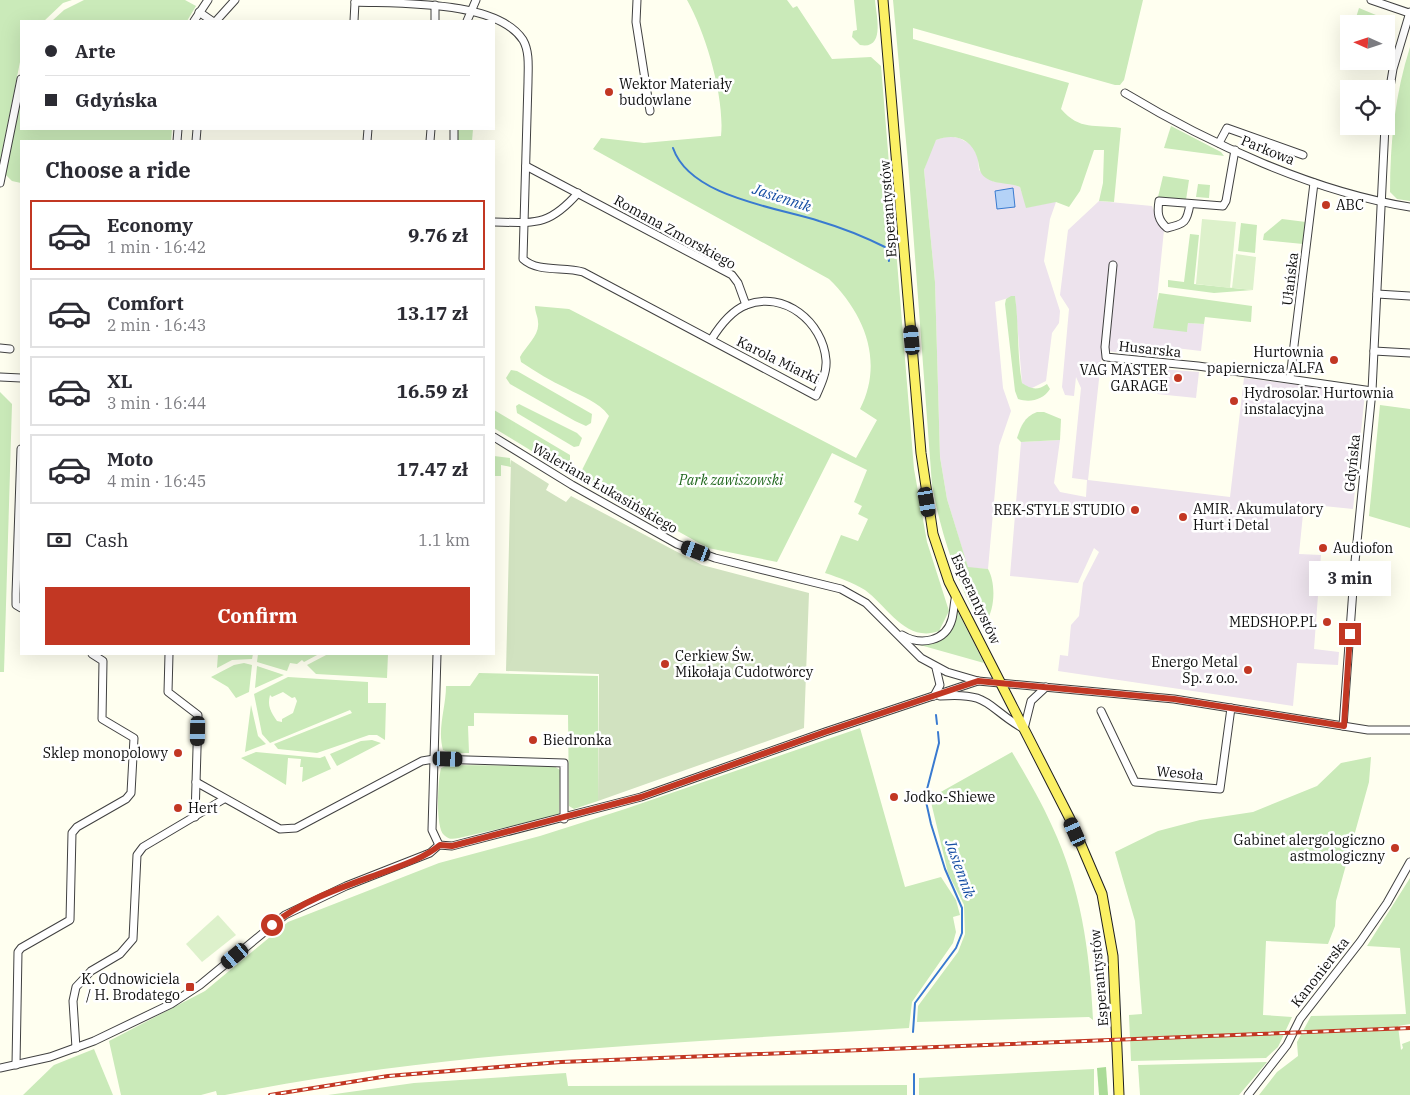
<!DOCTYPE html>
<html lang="en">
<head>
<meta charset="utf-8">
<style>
  :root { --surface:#fff; --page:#f7f7f7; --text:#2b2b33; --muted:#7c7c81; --line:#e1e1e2; --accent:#c23723 }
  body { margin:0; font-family:"IBM Plex Serif",serif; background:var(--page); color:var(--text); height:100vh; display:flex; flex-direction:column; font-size:19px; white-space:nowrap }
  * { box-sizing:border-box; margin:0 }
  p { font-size:16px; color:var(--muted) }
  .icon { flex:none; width:28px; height:28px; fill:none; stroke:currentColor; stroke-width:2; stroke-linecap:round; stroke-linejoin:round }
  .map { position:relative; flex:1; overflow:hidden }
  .drawer { position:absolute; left:20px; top:140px; width:475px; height:515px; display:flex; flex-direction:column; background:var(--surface); border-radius:0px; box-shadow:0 5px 20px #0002 }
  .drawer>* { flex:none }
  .hud { position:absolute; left:20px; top:20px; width:475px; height:110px; border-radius:0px; box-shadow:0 5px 20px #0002; display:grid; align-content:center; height:110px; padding:0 25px; background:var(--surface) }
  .needle { width:32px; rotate:273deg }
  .tools { position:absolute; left:1340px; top:15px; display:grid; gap:10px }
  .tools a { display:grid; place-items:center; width:55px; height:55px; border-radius:0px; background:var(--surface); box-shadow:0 5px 20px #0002; font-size:25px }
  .end { position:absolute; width:22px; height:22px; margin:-11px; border:6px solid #c23723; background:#fff; box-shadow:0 0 0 2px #fff }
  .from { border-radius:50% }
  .bubble { position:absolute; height:35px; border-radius:0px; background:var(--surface); box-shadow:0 5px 20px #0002; font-size:16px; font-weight:800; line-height:35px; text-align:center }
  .car { position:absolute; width:15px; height:30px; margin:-15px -8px; border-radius:6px; box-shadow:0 0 4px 1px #0007; background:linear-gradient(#222 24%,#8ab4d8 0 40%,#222 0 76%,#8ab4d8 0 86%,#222 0) }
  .hud b { display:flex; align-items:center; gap:18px; height:48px; font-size:19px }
  .hud b+b { border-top:1px solid var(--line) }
  .hud i { width:12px; height:12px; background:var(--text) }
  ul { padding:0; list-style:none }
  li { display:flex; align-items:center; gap:15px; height:70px; margin:0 10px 8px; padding:0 15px; border:2px solid var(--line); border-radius:0px }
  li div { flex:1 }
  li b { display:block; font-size:19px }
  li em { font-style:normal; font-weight:800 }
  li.active { border-color:var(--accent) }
  li>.icon { width:45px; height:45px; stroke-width:1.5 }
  h2 { padding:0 25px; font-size:22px; line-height:60px }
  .pay { display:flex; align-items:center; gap:12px; height:55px; padding:0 25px; font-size:19px }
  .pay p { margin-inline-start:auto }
  .button { display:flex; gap:10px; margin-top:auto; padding:10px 25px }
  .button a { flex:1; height:58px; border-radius:0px; background:var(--accent); color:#fff; font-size:20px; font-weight:800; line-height:58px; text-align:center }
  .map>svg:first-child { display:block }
  .industrial { fill:#ede3ed }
  .green { fill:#caeab9; fill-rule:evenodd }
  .forest { fill:#aadb97 }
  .cemetery { fill:#d1e2c0 }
  .pitch { fill:#ddf1cb }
  .water { fill:#b4d2f7; stroke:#397ad0 }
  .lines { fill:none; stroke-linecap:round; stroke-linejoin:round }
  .stream { stroke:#397ad0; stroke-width:2 }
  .minor-casing { stroke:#414141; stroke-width:9 }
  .major-casing { stroke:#1f1f1f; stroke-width:11 }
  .minor { stroke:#fff; stroke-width:7 }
  .major { stroke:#fbf064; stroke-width:9 }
  .rail-casing { stroke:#c23723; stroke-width:4 }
  .rail { stroke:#fff; stroke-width:2; stroke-dasharray:5.5; stroke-linecap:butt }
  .route { stroke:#c23723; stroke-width:6 }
  .poi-dot { fill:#c23723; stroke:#fff; stroke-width:2 }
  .labels { text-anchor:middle; stroke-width:5; stroke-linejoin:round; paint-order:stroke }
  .poi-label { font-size:14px; fill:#0e0e0e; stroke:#fff; text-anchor:start }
  .street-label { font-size:14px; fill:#0e0e0e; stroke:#fff }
  .park-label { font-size:14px; font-style:italic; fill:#20681d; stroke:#fff }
  .water-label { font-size:15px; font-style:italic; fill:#154da3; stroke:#fff }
</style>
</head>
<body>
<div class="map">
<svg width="1410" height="1095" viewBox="0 0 1410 1095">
  <rect width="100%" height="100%" fill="#fffff0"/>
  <g class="industrial">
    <polygon points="948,136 959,138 972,145 978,158 979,170 994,182 1010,183 1020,187 1022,193 1056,202 1050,219 1044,261 1060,311 1059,323 1052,333 1046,381 1030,389 1022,383 1015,296 995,302 1003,388 1011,411 999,446 988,569 968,568 947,499 940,457 935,282 924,170 932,146 936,140"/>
    <polygon points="1099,201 1152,206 1158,223 1164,230 1157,299 1187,332 1188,323 1204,324 1201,351 1141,344 1140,355 1107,351 1101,361 1088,480 1230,497 1244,378 1365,393 1353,509 1304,504 1299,554 1321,555 1314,649 1339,652 1338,665 1297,663 1293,706 1058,671 1060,655 1068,656 1071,625 1079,616 1083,583 1099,552 1094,548 1078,583 1010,576 1021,442 1060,440 1054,483 1060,492 1086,497 1087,480 1072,478 1081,388 1076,377 1074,396 1065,395 1062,387 1069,309 1060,295 1068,230"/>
    <polygon points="1160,369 1199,372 1196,398 1157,394"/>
  </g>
  <g class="green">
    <polygon points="0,0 72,0 63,3 44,21 21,21 21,57 0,162"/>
    <polygon points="84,0 185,0 196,6 187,21 52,21 64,10"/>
    <path d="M687 0H787L793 8 797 6 832 59 871 57 881 66 914 469 927 542 949 611 939 631C906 643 888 607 865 590 852 582 840 578 825 573L841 535 858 541 868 519 858 514 862 506 854 502 867 470 832 453 777 562 708 548 579 476 609 416C598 401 582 397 566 388 551 381 536 372 521 362L520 357C526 346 540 335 538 322 538 316 535 313 535 306L569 309 856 458 877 420 860 409C884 362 865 314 829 279L593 149 601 138 644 143 721 136C725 99 706 33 687 0Z"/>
    <path d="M854 0H875C876 15 886 50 860 45L852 37 853 31 857 30Z"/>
    <path d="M893 0H1143L1124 80 1120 85H1115L913 28V39L1069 83 1061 109C1080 131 1095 124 1121 128L1114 202 1099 201 1103 183 1104 150H1094L1080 191 1069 207 1056 202 1026 208 1020 187C1009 182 995 185 986 178 978 173 980 165 977 157 971 138 954 133 936 140L924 170 935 282 940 457 947 499 968 567 988 569C996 583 995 609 986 622L980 603 972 609C953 569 940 529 932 485L908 163Z"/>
    <polygon points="1359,8 1388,20 1392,27 1386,51 1386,24 1354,24"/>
    <path d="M1410 47V201L1397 199 1390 192C1390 143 1395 94 1410 47Z"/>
    <polygon points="21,95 21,129 172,129 171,141 21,141 21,183 12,181 5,174"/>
    <polygon points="1171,126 1221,152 1224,156 1164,148"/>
    <polygon points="458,129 473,129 472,141 458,141"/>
    <polygon points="1163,176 1189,180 1186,200 1158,197"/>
    <polygon points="1198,184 1210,185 1209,198 1196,197"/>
    <polygon points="1282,219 1306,222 1303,244 1263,240 1264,234"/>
    <polygon points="1241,223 1257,225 1255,253 1238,251"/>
    <polygon points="1190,234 1199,235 1194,284 1253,290 1214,293 1168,287 1168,280 1184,282"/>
    <polygon points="1159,293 1252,306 1251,322 1205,317 1204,324 1188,323 1187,332 1153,328"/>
    <path d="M1011 296H1015C1019 325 1017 354 1022 383 1031 389 1037 391 1047 384L1050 389C1043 400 1030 403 1018 399L1015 391 1005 304 1006 299Z"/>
    <polygon points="511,370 517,371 592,414 591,423 586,426 575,421 510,384 506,378"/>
    <polygon points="0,392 12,404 4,672 0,672"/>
    <polygon points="519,404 577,433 582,438 579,446 574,447 517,413 516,406"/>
    <polygon points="1380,405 1410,409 1410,528 1369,516"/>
    <polygon points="494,410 570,455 570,462 566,472 494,428"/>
    <path d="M1037 412H1044L1061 419 1060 440 1021 442 1017 438C1021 426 1024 417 1037 412Z"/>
    <polygon points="494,456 510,458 511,467 501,465 501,476 494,476"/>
    <path d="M957 610 984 663 920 645C943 643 952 631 957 610Z"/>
    <polygon points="218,654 253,654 252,659 232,660 217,668"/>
    <polygon points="258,654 319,654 304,662 302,660 297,664 290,663 287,671 257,662"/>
    <polygon points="328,654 388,654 387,678 316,674 307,665"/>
    <polygon points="244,663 252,665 249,692 236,698 228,687 211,677 234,665"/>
    <polygon points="257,666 284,675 255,688"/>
    <path d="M479 673 598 676V801L574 809 569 806 568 715 474 713V726H468L469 753H451L443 750C437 729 446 707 446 686H470Z"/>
    <path d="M288 677 368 682V703H386L385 740 377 735H369L317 753 278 749 274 744 352 713 350 710 270 743 262 734 254 694ZM283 692 292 698 295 697 297 701 293 713 282 719V722L277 721C271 712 267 706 270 695L272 697Z"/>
    <polygon points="251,705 258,736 266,744 245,752"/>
    <path d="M860 728 905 887 941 877 956 900 960 915 953 917 956 932 953 943 912 1002 909 1028C681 1043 450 1050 225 1095H217L216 1091 201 1095H121L109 1041 205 991 288 922 439 863 540 836 625 809Z"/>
    <polygon points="372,740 381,743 337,766 330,754 361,741"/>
    <polygon points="256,752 320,758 325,756 331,769 302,782 303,767 300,767 301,759 288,758 286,785 241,758"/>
    <path d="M1012 752C1026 776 1041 801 1052 826 1081 888 1090 952 1093 1020L1089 1017 917 1022 918 1006 958 952 965 934 964 905 948 873 930 798Z"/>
    <polygon points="1371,757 1369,782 1336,901 1335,926 1328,944 1266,941 1263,1015 1292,1017 1278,1047 1266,1058 1131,1061 1129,1015 1142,1014 1135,921 1115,852 1158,831 1200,820 1253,812 1317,786 1341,763"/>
    <path d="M448 765 554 766 560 770 559 815 459 838C453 839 449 840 444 835 435 827 438 779 441 768Z"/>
    <polygon points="1410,878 1410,1024 1398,1026 1401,1050 1403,1048 1402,1044 1410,1041 1410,1095 1259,1095 1277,1072 1298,1056 1297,1042 1311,1016 1406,1014 1400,948 1367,946"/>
    <polygon points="94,1049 113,1095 23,1095 54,1065"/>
    <polygon points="1267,1062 1239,1095 1140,1095 1138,1065"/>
    <polygon points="1094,1069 1094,1095 919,1095 919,1078"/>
    <polygon points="566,1073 568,1086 907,1085 907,1095 328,1095 414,1083"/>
  </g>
  <polygon class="forest" points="1106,1067 1108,1095 1099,1095 1097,1068"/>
  <polygon class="cemetery" points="511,460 549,484 546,490 566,502 571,496 702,565 809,593 804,728 598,801 599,674 506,671"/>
  <g class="pitch">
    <polygon points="1202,219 1236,222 1230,288 1196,284"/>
    <polygon points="1236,254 1256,257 1253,290 1232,288"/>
    <polygon points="218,915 236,935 202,962 186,944"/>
  </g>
  <polygon class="water" points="1013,188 1015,207 997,209 995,191"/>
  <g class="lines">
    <g class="stream">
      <path d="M673 148C690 197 775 207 819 221 843 228 865 237 887 248L889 261"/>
      <polyline points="936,715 937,724"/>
      <polyline points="913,1032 915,1003 956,948 962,933 962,908 945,869 931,824 925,797 939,743 938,732"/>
      <polyline points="914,1074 914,1095"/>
    </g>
    <g class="minor-casing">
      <g id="minor">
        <path d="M356 0 355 2C401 4 497 0 523 40 530 52 528 69 528 82L523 259C538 273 564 266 583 272L816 396C821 385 827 372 826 360 823 322 784 290 746 305 731 311 719 327 711 340"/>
        <polyline points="637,0 636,22 650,111"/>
        <polyline points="1371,0 1409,13"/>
        <polyline points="199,12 212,21"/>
        <polyline points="194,21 208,0"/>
        <polyline points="216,21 235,0"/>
        <polyline points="354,21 355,2"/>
        <polyline points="435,21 435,5"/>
        <polyline points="467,21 476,0"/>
        <path d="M1125 93C1208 143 1314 192 1410 207"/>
        <polyline points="1386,111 1393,69 1410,12"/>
        <polyline points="177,141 178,129"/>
        <polyline points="196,141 197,129"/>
        <polyline points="367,141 368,129"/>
        <polyline points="430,141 431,129"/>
        <polyline points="454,141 454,129"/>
        <polyline points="1219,143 1227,128 1303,155"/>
        <polyline points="526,166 732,275 738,283 746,305"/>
        <polyline points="0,183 21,79"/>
        <path d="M1190 204C1187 222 1185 224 1167 228 1158 220 1157 213 1159 201L1223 206 1226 201 1235 150"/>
        <path d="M494 222C536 223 549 226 578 193"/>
        <polyline points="1113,265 1105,347 1106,357 1198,366 1372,391"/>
        <polyline points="1377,294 1410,296"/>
        <polyline points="0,348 10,349"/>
        <polyline points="1374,351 1410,353"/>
        <polyline points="0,377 21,378"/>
        <polyline points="1290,378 1314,183"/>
        <polyline points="494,437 572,485 677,544 715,558 841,589 866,603 921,658 947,672 978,681 1174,699 1368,730 1410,730"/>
        <polyline points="21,449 16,594 16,605 21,608"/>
        <path d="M902 635C920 646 946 642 952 619 954 611 954 602 956 595"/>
        <polyline points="169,654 168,692 198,715 195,817"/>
        <polyline points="437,654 432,830 439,845"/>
        <polyline points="934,696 940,685 936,668"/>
        <path d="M940 696C992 692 985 707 1024 729L1031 701 1046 687"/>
        <polyline points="1101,711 1135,782 1220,789 1231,708"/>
        <polyline points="1343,726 1355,562 1372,391 1385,126"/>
        <polyline points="196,782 280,829 296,828 422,761 434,759 564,763 564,819"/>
        <polyline points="76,1048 73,1001 76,987 91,971 120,954 133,939 137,855 143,847 224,799"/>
        <polyline points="16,1065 18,952 21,948 70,920 72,833 77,827 126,799 131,793 134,738 102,719 103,661 92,654"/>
        <polyline points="0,1068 50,1057 94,1041 171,1004 200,985 285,915 346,886 430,853 439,845 452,846 641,797 825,732 978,681"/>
        <polyline points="1248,1095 1287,1045 1300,1019 1360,942 1387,903 1410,862"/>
      </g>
    </g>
    <g class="major-casing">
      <polyline id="major" points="883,0 921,453 933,534 949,582 1070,819 1102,894 1113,956 1119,1095"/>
    </g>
    <use href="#minor" class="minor"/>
    <use href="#major" class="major"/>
    <g class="rail-casing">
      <polyline id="rail" points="270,1095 388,1076 561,1062 1410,1028"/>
    </g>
    <use href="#rail" class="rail"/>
  </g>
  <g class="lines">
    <path class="route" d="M272 925C304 899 346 886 384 872 403 865 424 858 440 845L452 846 641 797 825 732 978 681 1174 699 1344 726 1350 634"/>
  </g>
  <g class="poi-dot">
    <circle cx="609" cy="92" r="5"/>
    <circle cx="1326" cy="205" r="5"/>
    <circle cx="1334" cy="360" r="5"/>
    <circle cx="1178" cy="378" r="5"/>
    <circle cx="1234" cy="401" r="5"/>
    <circle cx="1135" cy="510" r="5"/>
    <circle cx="1183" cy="517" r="5"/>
    <circle cx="1323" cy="548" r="5"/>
    <circle cx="1327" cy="622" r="5"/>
    <circle cx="665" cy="664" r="5"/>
    <circle cx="1248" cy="670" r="5"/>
    <circle cx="533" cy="740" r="5"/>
    <circle cx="178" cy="753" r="5"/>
    <circle cx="894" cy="797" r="5"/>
    <circle cx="178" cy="808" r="5"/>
    <circle cx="1395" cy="848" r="5"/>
    <rect x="185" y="982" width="10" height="10" rx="2.5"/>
  </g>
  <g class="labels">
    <g class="poi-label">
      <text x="619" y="89">Wektor Materiały<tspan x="619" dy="16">budowlane</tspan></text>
      <text x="1336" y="210">ABC</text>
      <text x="1324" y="357" text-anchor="end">Hurtownia<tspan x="1324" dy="16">papiernicza ALFA</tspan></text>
      <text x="1168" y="375" text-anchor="end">VAG MASTER<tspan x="1168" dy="16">GARAGE</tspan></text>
      <text x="1244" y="398">Hydrosolar. Hurtownia<tspan x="1244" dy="16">instalacyjna</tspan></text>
      <text x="1193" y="514">AMIR. Akumulatory<tspan x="1193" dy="16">Hurt i Detal</tspan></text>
      <text x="1125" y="515" text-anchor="end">REK-STYLE STUDIO</text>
      <text x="1333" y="553">Audiofon</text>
      <text x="1317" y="627" text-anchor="end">MEDSHOP.PL</text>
      <text x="675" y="661">Cerkiew Św.<tspan x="675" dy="16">Mikołaja Cudotwórcy</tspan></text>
      <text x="1238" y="667" text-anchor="end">Energo Metal<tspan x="1238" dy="16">Sp. z o.o.</tspan></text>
      <text x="543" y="745">Biedronka</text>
      <text x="168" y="758" text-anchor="end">Sklep monopolowy</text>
      <text x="904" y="802">Jodko-Shiewe</text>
      <text x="188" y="813">Hert</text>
      <text x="1385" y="845" text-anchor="end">Gabinet alergologiczno<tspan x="1385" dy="16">astmologiczny</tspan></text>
      <text x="180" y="984" text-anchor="end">K. Odnowiciela<tspan x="180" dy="16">/ H. Brodatego</tspan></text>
    </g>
    <g class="street-label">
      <text transform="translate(1268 150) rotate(22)" y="5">Parkowa</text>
      <text transform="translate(888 209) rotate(-94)" y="5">Esperantystów</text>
      <text transform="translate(675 232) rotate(29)" y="5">Romana Zmorskiego</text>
      <text transform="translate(1290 279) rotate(-83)" y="5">Ułańska</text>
      <text transform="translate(1150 349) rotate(6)" y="5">Husarska</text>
      <text transform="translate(778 360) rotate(26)" y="5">Karola Miarki</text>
      <text transform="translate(1352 463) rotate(-84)" y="5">Gdyńska</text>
      <text transform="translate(605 488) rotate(30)" y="5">Waleriana Łukasińskiego</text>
      <text transform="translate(976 599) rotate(65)" y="5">Esperantystów</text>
      <text transform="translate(1180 773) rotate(5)" y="5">Wesoła</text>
      <text transform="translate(1320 972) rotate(-52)" y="5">Kanonierska</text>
      <text transform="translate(1099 978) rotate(-95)" y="5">Esperantystów</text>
    </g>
    <g class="park-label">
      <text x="731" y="485">Park zawiszowski</text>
    </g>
    <g class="water-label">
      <text transform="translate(782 198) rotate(18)" y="5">Jasiennik</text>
      <text transform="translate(960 869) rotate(70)" y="5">Jasiennik</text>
    </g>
  </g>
</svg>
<div class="tools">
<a><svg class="needle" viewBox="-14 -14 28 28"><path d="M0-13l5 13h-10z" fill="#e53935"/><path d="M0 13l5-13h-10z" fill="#7c7c81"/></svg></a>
<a><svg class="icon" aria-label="locate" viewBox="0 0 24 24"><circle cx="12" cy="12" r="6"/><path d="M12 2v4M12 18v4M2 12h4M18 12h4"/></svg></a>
</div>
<i class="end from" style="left:272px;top:925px"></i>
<i class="end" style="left:1350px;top:634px"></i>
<div class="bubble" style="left:1309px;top:561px;width:82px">3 min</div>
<i class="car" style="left:912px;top:340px;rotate:355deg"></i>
<i class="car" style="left:927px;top:502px;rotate:170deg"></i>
<i class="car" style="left:696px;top:551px;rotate:290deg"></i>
<i class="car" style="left:198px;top:731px;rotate:181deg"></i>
<i class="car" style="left:448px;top:759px;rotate:92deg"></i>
<i class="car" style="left:1075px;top:832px;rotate:336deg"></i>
<i class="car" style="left:235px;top:956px;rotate:230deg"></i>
<div class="hud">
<b><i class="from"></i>Arte</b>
<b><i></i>Gdyńska</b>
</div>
<section class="drawer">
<h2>Choose a ride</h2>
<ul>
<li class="active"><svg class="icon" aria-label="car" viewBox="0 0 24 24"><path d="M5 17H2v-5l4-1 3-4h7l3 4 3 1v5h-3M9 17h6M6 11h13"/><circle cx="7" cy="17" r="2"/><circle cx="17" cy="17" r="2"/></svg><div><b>Economy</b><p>1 min · 16:42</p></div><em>9.76 zł</em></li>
<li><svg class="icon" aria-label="car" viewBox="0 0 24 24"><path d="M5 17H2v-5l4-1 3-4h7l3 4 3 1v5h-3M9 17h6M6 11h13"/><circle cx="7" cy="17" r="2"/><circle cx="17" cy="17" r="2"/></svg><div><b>Comfort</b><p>2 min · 16:43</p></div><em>13.17 zł</em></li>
<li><svg class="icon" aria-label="car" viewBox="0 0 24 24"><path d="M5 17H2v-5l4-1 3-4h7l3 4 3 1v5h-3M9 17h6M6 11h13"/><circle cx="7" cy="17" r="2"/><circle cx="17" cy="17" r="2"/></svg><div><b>XL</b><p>3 min · 16:44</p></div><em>16.59 zł</em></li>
<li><svg class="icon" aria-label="car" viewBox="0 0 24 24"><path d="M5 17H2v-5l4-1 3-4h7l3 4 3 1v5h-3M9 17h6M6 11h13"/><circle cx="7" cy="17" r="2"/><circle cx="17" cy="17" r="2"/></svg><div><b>Moto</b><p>4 min · 16:45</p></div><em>17.47 zł</em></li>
</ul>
<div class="pay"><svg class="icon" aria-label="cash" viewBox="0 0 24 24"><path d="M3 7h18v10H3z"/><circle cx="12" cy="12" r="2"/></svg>Cash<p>1.1 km</p></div>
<div class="button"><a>Confirm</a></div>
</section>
</div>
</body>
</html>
